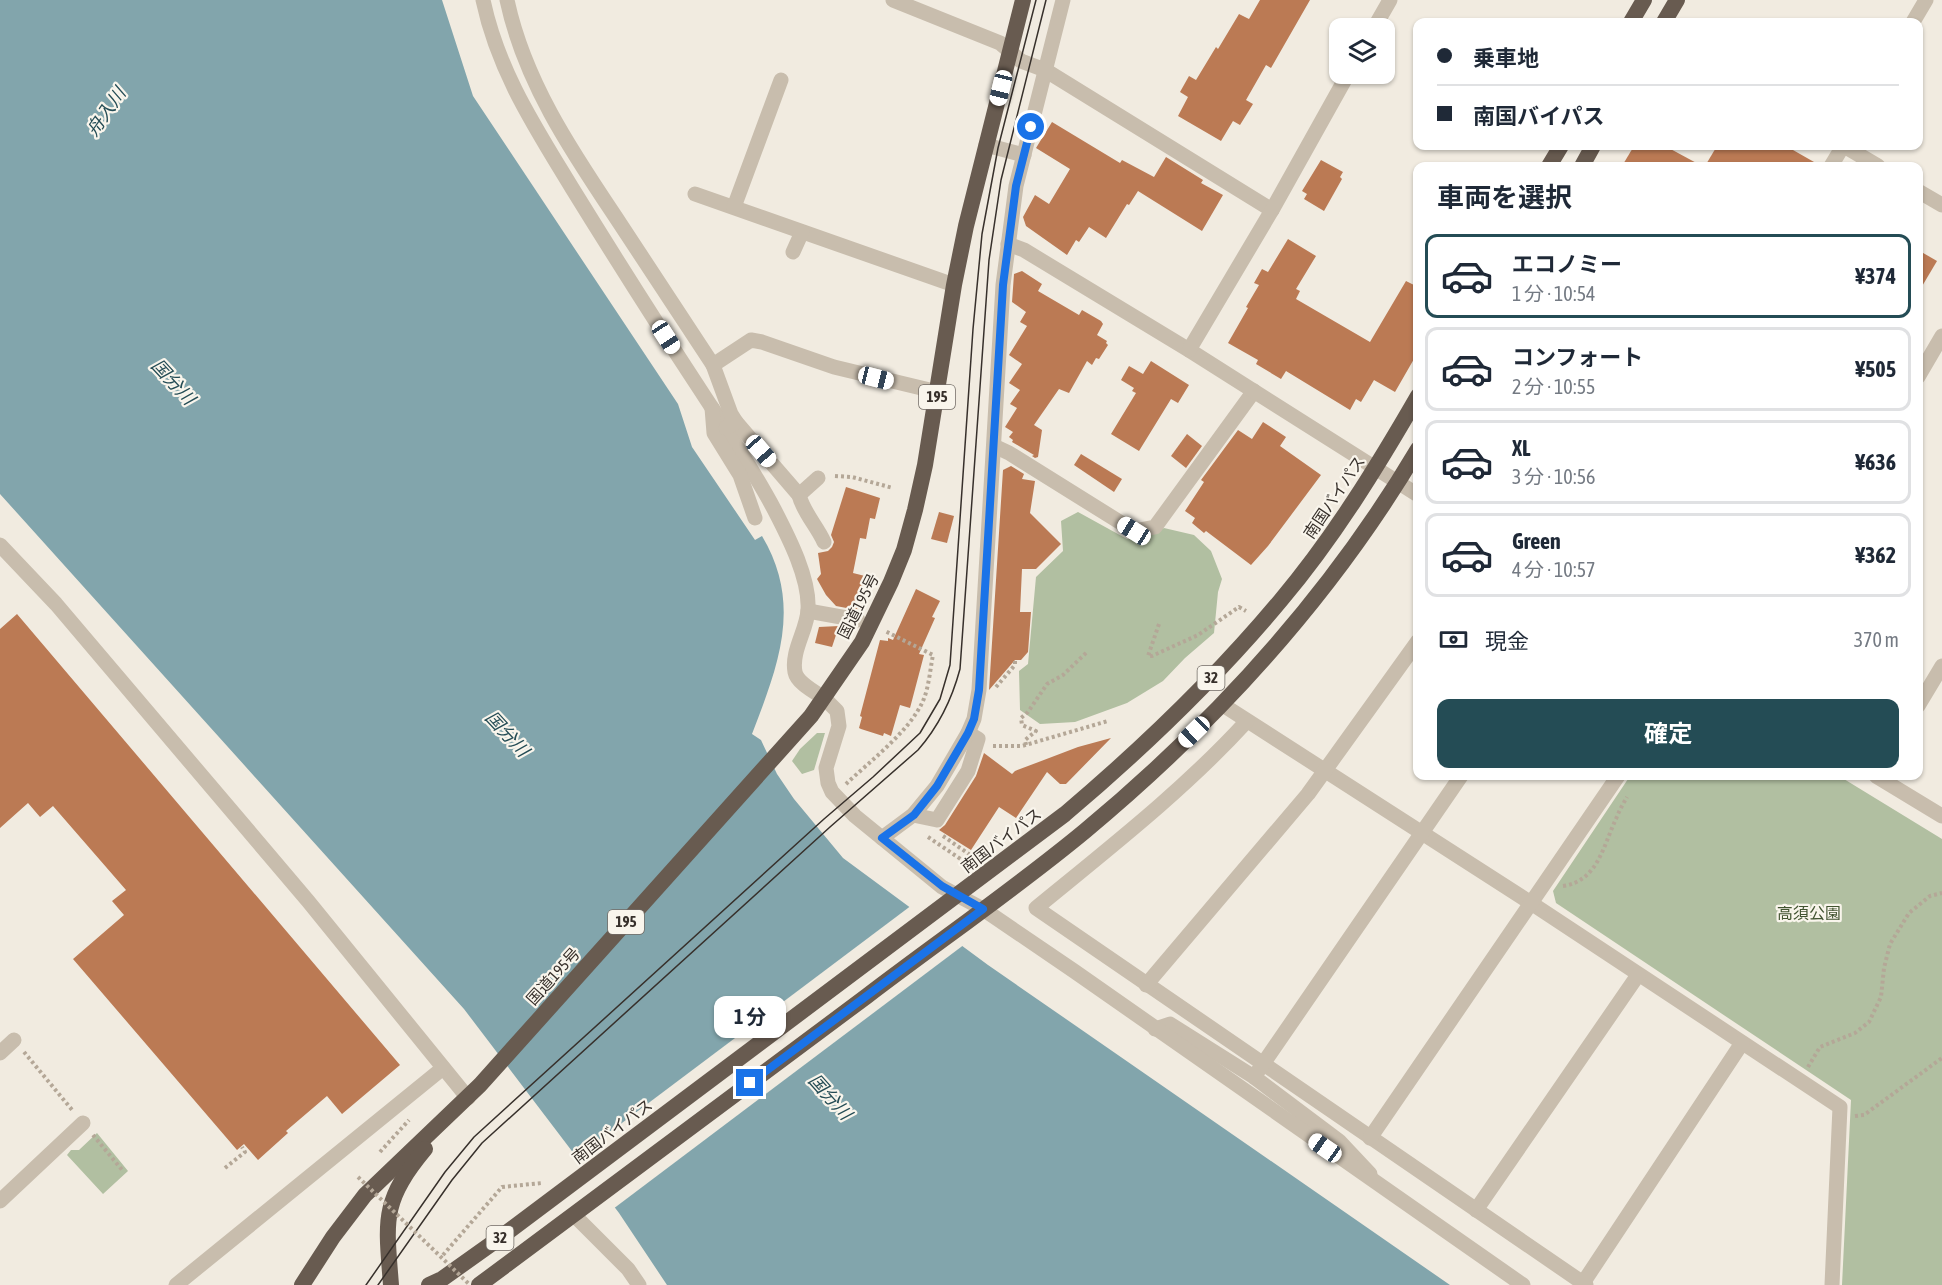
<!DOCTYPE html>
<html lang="ja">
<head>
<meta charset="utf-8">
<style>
  :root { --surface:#fff; --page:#f2f2f3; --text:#1f2937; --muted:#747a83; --line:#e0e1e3; --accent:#244c55 }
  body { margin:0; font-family:"Asap Condensed","Noto Sans JP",sans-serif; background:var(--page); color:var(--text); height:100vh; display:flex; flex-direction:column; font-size:22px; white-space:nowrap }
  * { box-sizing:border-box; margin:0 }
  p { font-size:20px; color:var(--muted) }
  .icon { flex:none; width:33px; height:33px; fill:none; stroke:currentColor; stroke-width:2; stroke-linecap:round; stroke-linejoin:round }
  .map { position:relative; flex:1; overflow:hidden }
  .drawer { position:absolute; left:1413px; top:162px; width:510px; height:618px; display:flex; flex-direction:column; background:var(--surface); border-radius:12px; box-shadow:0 2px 4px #0004 }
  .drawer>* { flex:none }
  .hud { position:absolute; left:1413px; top:18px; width:510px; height:132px; border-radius:12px; box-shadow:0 2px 4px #0004; display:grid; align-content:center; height:132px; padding:0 24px; background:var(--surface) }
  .buttons { position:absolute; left:1329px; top:18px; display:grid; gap:12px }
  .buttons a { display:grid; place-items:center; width:66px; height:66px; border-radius:12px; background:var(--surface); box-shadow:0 2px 4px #0004; font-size:30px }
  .end { position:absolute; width:27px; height:27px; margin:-14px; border:8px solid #1a73e8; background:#fff; box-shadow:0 0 0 3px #fff }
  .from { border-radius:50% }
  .bubble { position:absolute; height:42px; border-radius:12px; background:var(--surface); box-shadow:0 2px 4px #0004; font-size:20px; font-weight:700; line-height:42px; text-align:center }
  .car { position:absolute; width:18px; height:36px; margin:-18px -9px; border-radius:8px; box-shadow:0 0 4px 2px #0007; background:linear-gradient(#fff 24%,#345 0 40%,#fff 0 76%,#345 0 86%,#fff 0) }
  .hud b { display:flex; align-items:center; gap:21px; height:57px; font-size:22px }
  .hud b+b { border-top:2px solid var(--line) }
  .hud i { width:15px; height:15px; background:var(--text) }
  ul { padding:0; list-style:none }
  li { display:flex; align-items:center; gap:18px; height:84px; margin:0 12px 9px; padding:0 12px; border:3px solid var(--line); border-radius:12px }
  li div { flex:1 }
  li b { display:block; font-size:22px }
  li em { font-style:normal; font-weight:700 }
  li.current { border-color:var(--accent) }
  li>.icon { width:54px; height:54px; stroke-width:1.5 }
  h2 { padding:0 24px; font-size:27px; line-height:72px }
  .pay { display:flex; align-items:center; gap:15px; height:66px; padding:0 24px; font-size:22px }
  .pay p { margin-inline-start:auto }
  .primary-button { display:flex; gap:12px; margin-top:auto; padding:12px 24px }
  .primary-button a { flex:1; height:69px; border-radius:12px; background:var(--accent); color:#fff; font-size:24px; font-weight:700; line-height:69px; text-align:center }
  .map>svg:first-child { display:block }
  .green { fill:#b1bfa1 }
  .water { fill:#82a5ac }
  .pier { fill:#f1ebe0 }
  .building { fill:#bb7a54 }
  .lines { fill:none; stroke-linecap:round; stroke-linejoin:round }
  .path { stroke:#b4a797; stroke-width:4; stroke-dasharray:3 3; stroke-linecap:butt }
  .minor { stroke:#c8bdad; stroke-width:15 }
  .tertiary { stroke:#c8bdad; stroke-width:15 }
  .trunk { stroke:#685b50; stroke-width:16 }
  .tram { stroke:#37302b; stroke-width:1.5 }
  .path-bridge { stroke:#b4a797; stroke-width:4; stroke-dasharray:3 3; stroke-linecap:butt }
  .route { stroke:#1a73e8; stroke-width:8 }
  .labels { text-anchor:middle; stroke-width:4.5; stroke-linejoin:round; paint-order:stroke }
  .shield { fill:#f9f5ec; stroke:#716b65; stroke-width:1.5 }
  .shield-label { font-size:15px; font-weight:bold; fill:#37302b }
  .street-label { font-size:16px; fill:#37302b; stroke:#f9f5ec }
  .park-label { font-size:16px; fill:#425431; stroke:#f9f5ec }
  .water-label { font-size:18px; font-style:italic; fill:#244c55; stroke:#f9f5ec }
</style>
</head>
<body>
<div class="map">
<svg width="1942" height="1285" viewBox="0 0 1942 1285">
  <rect width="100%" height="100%" fill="#f1ebe0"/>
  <g class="green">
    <polygon points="1078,512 1127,539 1144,538 1164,528 1194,535 1211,551 1222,579 1218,592 1214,633 1185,658 1163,681 1127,703 1075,722 1040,724 1020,710 1019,671 1028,664 1036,577 1063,551 1061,521"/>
    <polygon points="817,733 825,733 814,770 802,774 792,761 800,749"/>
    <polygon points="1630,776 1839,776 1942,839 1942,1285 1842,1285 1851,1100 1556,903 1553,891"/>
    <polygon points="97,1133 128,1171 103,1194 67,1155 71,1150 79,1150"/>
  </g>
  <path class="water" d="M0 0H442L473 96 678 404 692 447 755 540 762 536C803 605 778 666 752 734L761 740 777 774 794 799 843 858 988 965 1450 1285H667L619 1213 464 1009 0 494Z"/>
  <polygon class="pier" points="912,905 965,944 613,1209 574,1159"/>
  <g class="building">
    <polygon points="1260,0 1310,0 1271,68 1266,65 1246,100 1253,104 1240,125 1233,121 1221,141 1178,116 1188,97 1180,92 1189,76 1196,80 1216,47 1218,49 1239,14 1249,19"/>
    <polygon points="1052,122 1120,163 1122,160 1154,177 1166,157 1203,180 1201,183 1223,195 1202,231 1138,191 1129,205 1127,204 1106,238 1089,227 1079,242 1076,240 1067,255 1026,226 1023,217 1035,195 1049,204 1070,169 1036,148"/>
    <polygon points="1634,146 1665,146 1702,166 1622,166"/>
    <polygon points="1717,146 1786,146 1821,166 1705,166"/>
    <polygon points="1321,160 1343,172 1340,177 1342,179 1324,211 1304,199 1307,194 1302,191"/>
    <polygon points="1288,239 1316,256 1296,289 1300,291 1296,299 1370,342 1406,281 1418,287 1418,352 1395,392 1374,380 1361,402 1356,399 1350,410 1286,371 1281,379 1256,364 1258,360 1228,343 1248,308 1246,307 1259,285 1254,283 1262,269 1268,272"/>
    <polygon points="1918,250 1937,261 1918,293"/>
    <polygon points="1022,271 1042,284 1038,291 1079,315 1082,310 1101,321 1103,324 1097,335 1107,341 1106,343 1108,345 1099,359 1096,358 1092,365 1087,361 1069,393 1059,389 1034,425 1042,430 1038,457 1035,458 1032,456 1034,455 1012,442 1013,440 1009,437 1013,432 1005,427 1017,408 1010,404 1020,390 1009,383 1022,364 1009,355 1027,326 1020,322 1026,312 1012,302 1014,274"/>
    <polygon points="1151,361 1189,385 1178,403 1171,399 1139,451 1111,434 1136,393 1132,391 1134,388 1121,380 1129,366 1143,374"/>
    <polygon points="1263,422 1286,437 1280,446 1321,475 1268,546 1251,565 1206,531 1204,533 1192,523 1195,518 1185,511 1204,482 1201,480 1238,430 1252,439"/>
    <polygon points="1187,434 1202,446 1186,468 1171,456"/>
    <polygon points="1081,454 1122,479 1114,492 1074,465"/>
    <polygon points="1011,466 1024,474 1022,479 1035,481 1030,513 1061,544 1036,569 1022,569 1020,612 1031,612 1028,652 1021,660 1015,660 989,690 1003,470"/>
    <polygon points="846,487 880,498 875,519 870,518 866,539 860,538 853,573 865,576 857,610 836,606 826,595 817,579 821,574 818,553 828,551 832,547 834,542 831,535"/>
    <polygon points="939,512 954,516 947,543 931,539"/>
    <polygon points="916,589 940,601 932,617 935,618 919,654 924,655 910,708 900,705 891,736 884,733 883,736 861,729 859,728 862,717 860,716 880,640 888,641 888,638 893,640"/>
    <polygon points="17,614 400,1065 342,1114 327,1096 286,1131 288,1133 258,1160 244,1144 237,1150 73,959 124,915 112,901 126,890 53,806 40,817 28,803 0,828 0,629"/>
    <polygon points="839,626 832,647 815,643 819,627"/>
    <polygon points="1111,738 1066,784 1060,784 1047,772 1016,818 999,807 971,850 939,830 945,825 976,776 984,753 1012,774 1015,771 1078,747"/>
  </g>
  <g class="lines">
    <g class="path">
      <polyline points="835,476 852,477 893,488"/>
      <polyline points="1159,624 1148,656 1152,656 1198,635 1239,607 1246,611"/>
      <polyline points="996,687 1015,665 1015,661"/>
      <polyline points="1026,745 1025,740 1036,731 1022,725 1021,718 1028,712 1047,684 1063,675 1088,651"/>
      <polyline points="993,746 1022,746 1108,721"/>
      <path d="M846 784C870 761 909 732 923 701 929 687 930 670 933 655L885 631"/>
      <polyline points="943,836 976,859"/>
      <polyline points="928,837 965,862"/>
      <path d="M1563 886C1598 881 1603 846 1616 819 1619 811 1623 804 1627 797"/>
      <polyline points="24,1052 73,1111"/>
      <polyline points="1808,1067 1820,1047 1855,1033 1869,1022 1881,997 1884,968 1890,944 1909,913 1930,896 1942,893"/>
      <polyline points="1855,1116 1864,1115 1942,1058"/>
      <polyline points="93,1135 123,1171"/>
      <polyline points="380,1152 409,1120"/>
      <polyline points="225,1168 245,1152 242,1147"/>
      <polyline points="443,1255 502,1187 542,1183"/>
    </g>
    <g class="minor">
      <path d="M483 0C498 71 535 127 572 188 614 256 657 324 701 391 727 431 753 469 775 511 789 538 810 579 808 610 807 630 791 651 795 672 797 683 815 692 824 698"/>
      <path d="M507 0C524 80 570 149 615 216 647 265 680 315 713 365"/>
      <polyline points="893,0 1000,43 1021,61 1045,70 1272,210"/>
      <polyline points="986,145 1024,155"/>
      <polyline points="1844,146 1878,166"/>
      <polyline points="1918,191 1942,205"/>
      <polyline points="695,194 954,285"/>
      <polyline points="734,207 781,80"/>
      <polyline points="793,252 802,232"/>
      <polyline points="712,408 714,433 740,475 755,518"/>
      <polyline points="736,422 799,495 818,478"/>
      <polyline points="726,428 736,422 731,414 713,365 751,340 762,342 834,367 938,392"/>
      <polyline points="994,446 1009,453 1134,531 1155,527 1254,391"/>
      <path d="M799 495C803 512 817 526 824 542"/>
      <polyline points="808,611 858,620"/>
      <polyline points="1223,705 1531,903 1840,1107 1832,1285"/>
      <polyline points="1918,706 1942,666"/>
      <path d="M1247 721C1184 790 1108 849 1036 908L1586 1285"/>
      <polyline points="1876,776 1942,816"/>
      <polyline points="913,815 937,820 968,771 978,739 968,733"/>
      <polyline points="882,838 913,815 937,786 968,733 974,719 979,690 1003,285 1016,186 1063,0"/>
      <polyline points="1146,985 1308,794 1418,641"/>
      <polyline points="1155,1029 1170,1024 1254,1077 1339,1141 1370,1174"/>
      <polyline points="0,1053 14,1040"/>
      <polyline points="1254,1077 1461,776"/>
      <polyline points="1370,1138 1618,776"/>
      <polyline points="0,1201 83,1123"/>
      <polyline points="1476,1210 1638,975"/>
      <polyline points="574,1215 628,1269 639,1285"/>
      <polyline points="1583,1283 1742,1043"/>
    </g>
    <g class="tertiary">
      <polyline points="1913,22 1926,0"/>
      <polyline points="1374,28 1390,0"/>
      <polyline points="1831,166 1843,146"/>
      <polyline points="1008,244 1024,250 1189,350 1418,495"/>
      <polyline points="1189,350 1272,210 1348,74"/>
      <polyline points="1918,377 1942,336"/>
      <polyline points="0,545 56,604 308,901 468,1098"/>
      <polyline points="824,698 837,711 839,726 826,768 828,783 832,792 855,816 942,887 983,909 1074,971 1523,1285"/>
      <polyline points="176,1285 443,1068"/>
    </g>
    <g class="trunk">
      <polyline points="1631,22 1644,0"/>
      <polyline points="1664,22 1677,0"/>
      <polyline points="1549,166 1561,146"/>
      <polyline points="1582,166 1593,146"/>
      <polyline points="302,1285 333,1237 365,1195 480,1085 811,716 862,642 891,582 904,550 915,510 925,465 954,285 966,226 1023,0"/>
      <path d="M391 1285C386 1220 381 1202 425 1149"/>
      <path d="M429 1285 442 1279 501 1237 1065 814C1143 748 1216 678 1281 600 1334 537 1377 467 1418 396"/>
      <path d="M479 1285C609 1189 738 1092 867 996 939 941 1015 889 1085 831 1216 722 1331 596 1418 449"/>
    </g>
    <g class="tram">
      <polyline points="366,1285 445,1172 474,1137 824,819 873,777 920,733 940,699 950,665 973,329 982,234 998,148 1036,0"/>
      <path d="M378 1285 452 1180 482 1143 830 827 918 750C939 726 952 699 960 669L989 260 1001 180 1046 0"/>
    </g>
    <polyline class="path-bridge" points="358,1177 470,1285"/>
  </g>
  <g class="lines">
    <polyline class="route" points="750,1083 983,909 942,886 882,838 914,815 937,786 968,733 974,719 979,690 1003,285 1016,186 1031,127"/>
  </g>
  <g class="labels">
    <g class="shield">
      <rect x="919" y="385" width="36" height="24" rx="4.5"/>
      <rect x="1197.5" y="666" width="27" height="24" rx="4.5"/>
      <rect x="608" y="910" width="36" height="24" rx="4.5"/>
      <rect x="486.5" y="1226" width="27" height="24" rx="4.5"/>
    </g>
    <g class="shield-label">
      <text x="937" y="402">195</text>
      <text x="1211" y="683">32</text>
      <text x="626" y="927">195</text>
      <text x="500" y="1243">32</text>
    </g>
    <g class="street-label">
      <text transform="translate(1334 497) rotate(-56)" y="6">南国バイパス</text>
      <text transform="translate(858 606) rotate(-63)" y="6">国道195号</text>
      <text transform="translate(1001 840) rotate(-37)" y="6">南国バイパス</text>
      <text transform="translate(553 976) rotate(-48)" y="6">国道195号</text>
      <text transform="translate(612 1131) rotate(-37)" y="6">南国バイパス</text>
    </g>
    <g class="park-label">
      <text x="1809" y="919">高須公園</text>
    </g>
    <g class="water-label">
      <text transform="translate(106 112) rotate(-55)" y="6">舟入川</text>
      <text transform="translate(173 382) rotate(47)" y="6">国分川</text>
      <text transform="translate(507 734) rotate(47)" y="6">国分川</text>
      <text transform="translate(830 1097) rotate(48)" y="6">国分川</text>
    </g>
  </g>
</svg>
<div class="buttons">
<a><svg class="icon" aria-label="layers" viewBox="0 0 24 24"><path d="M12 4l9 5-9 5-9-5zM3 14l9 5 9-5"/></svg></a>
</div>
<i class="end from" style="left:1031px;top:127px"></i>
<i class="end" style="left:750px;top:1083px"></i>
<div class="bubble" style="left:714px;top:996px;width:72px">1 分</div>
<i class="car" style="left:1001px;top:88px;rotate:194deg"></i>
<i class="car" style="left:666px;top:337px;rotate:147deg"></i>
<i class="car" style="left:876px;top:378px;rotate:104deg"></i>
<i class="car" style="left:761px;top:451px;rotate:139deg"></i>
<i class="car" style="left:1134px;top:531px;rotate:302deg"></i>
<i class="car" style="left:1194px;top:732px;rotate:226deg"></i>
<i class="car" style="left:1325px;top:1148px;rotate:305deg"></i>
<div class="hud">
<b><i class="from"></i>乗車地</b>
<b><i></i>南国バイパス</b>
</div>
<section class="drawer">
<h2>車両を選択</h2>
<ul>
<li class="current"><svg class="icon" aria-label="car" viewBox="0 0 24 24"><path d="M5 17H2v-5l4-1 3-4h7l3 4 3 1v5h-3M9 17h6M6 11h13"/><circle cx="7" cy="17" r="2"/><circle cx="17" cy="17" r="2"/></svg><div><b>エコノミー</b><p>1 分 · 10:54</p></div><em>¥374</em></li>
<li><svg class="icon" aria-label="car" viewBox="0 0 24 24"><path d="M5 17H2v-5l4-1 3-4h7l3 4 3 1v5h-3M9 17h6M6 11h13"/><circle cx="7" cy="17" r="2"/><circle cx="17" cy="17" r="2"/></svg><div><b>コンフォート</b><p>2 分 · 10:55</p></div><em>¥505</em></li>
<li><svg class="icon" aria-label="car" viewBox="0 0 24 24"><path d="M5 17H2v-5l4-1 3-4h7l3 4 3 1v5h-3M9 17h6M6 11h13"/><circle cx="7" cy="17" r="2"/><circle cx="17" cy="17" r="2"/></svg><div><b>XL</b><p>3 分 · 10:56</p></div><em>¥636</em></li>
<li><svg class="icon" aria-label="car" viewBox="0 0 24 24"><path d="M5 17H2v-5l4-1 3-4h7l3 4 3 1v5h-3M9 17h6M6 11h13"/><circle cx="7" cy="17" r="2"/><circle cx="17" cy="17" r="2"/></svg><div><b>Green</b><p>4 分 · 10:57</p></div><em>¥362</em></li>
</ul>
<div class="pay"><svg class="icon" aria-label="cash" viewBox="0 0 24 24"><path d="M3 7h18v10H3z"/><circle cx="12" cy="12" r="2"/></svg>現金<p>370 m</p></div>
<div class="primary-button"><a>確定</a></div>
</section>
</div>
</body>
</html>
